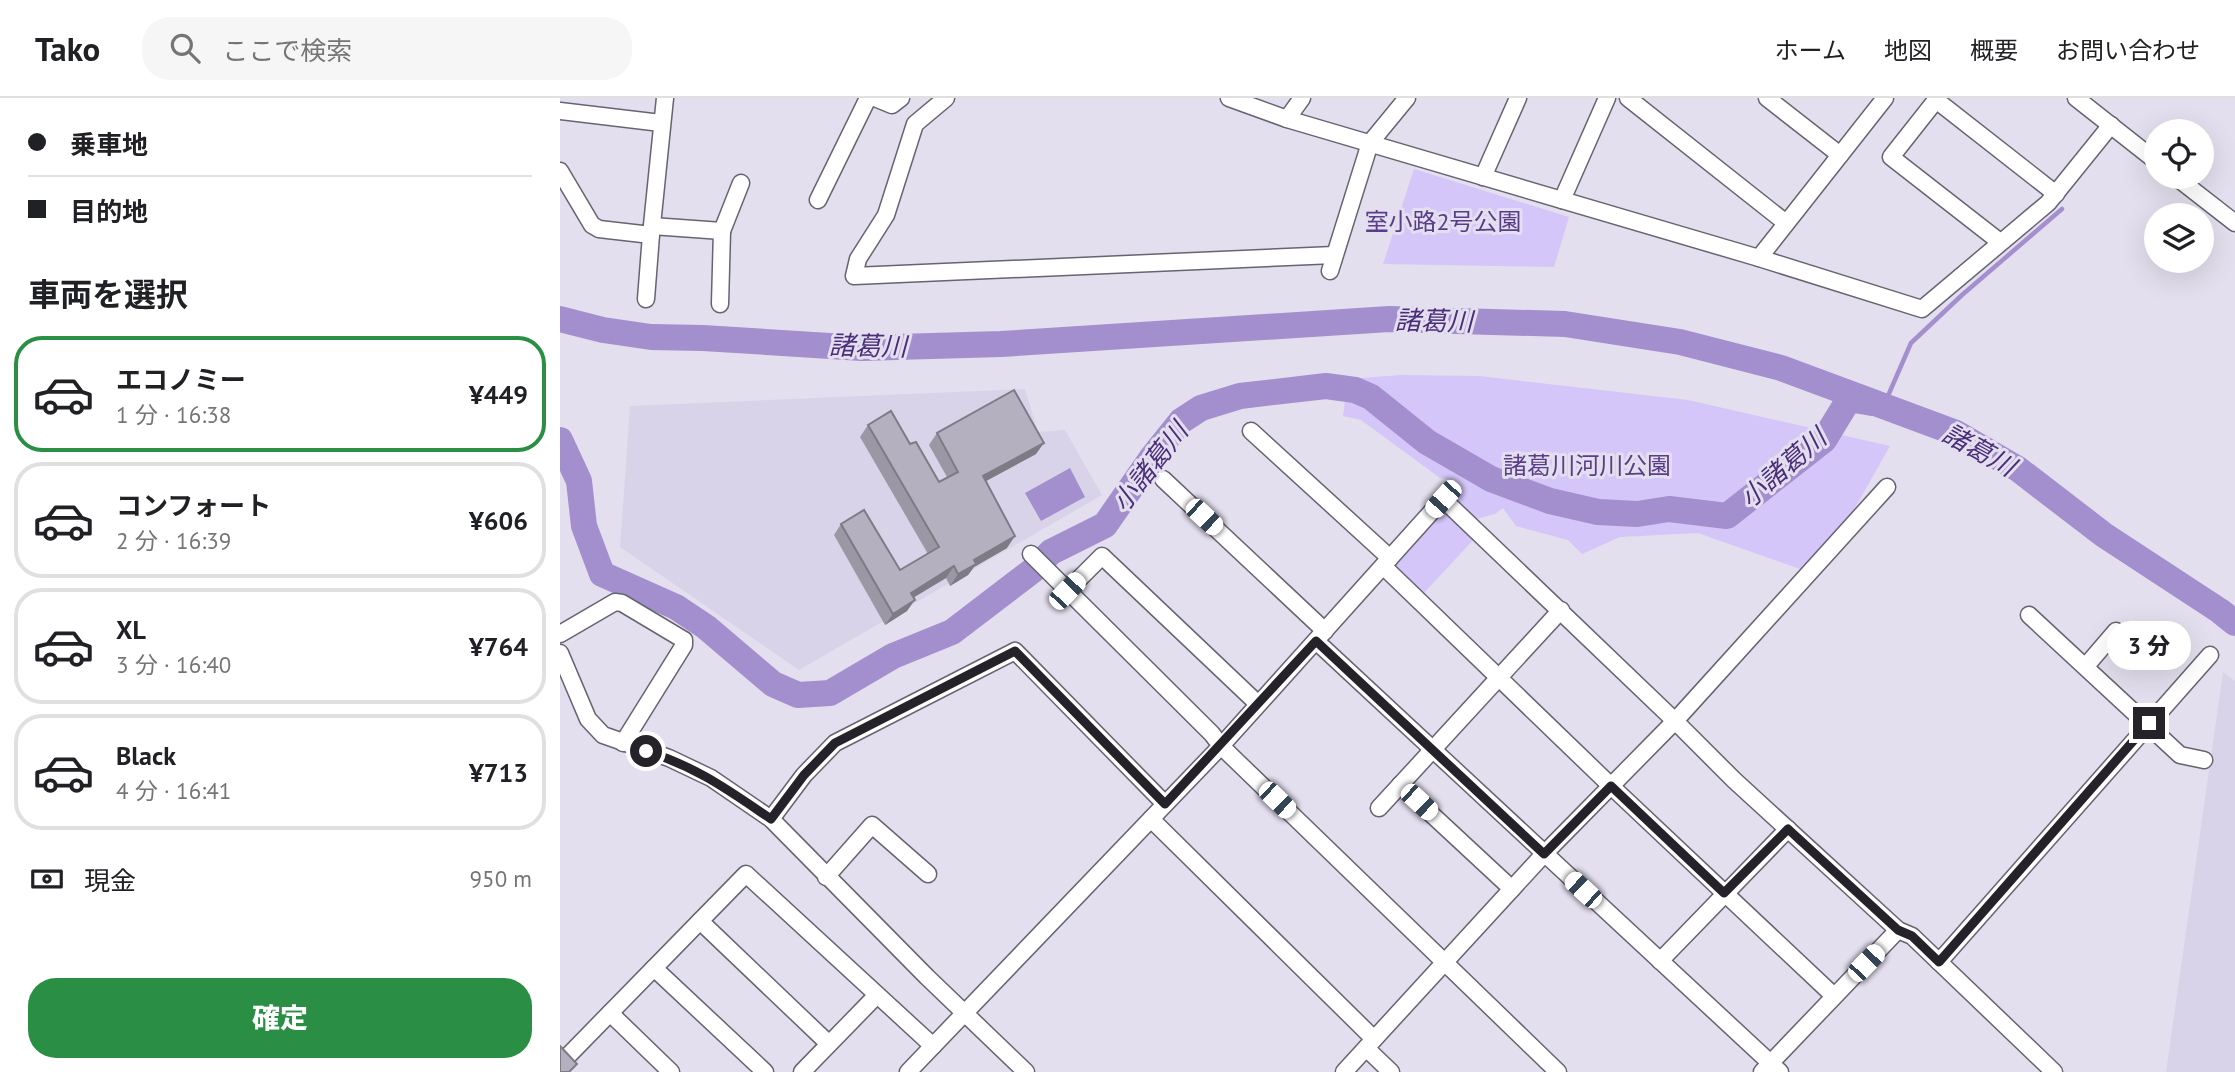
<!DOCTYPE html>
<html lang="ja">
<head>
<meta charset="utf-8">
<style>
  :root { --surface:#fff; --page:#f6f6f6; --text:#202124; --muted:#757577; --line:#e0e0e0; --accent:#2a8f44 }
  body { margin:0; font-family:"PT Sans","Noto Sans JP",sans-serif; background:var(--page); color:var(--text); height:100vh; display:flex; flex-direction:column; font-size:26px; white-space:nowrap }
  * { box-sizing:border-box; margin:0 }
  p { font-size:23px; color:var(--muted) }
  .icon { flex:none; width:38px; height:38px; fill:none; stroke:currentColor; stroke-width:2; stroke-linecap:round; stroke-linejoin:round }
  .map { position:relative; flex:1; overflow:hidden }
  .side { display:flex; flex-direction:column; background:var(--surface); width:560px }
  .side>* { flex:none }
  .banner { display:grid; align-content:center; height:154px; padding:0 28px; background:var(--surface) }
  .buttons { position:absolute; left:1584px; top:21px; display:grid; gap:14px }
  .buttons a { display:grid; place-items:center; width:70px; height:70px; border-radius:50%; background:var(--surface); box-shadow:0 7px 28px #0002; font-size:35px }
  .end { position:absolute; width:32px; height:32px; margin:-16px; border:9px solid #252329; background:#fff; box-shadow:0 0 0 4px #fff }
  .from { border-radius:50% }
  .bubble { position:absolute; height:49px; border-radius:24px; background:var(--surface); box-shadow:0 7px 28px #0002; font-size:23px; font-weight:800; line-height:49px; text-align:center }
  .car { position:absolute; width:21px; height:42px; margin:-21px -10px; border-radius:9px; box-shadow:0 0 5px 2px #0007; background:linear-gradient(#fff 24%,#345 0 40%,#fff 0 76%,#345 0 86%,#fff 0) }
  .banner b { display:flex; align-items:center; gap:24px; height:66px; font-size:26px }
  .banner b+b { border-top:2px solid var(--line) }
  .banner i { width:18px; height:18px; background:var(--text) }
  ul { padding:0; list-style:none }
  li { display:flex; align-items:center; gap:21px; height:116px; margin:0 14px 10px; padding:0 14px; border:4px solid var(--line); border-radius:28px }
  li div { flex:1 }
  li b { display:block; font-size:26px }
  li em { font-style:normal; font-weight:800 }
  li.current { border-color:var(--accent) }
  li>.icon { width:63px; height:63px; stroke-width:1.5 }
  h2 { padding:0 28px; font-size:32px; line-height:84px }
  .pay { display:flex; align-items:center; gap:18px; height:77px; padding:0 28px; font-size:26px }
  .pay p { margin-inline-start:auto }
  .cta { display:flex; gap:14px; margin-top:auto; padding:14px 28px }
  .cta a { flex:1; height:80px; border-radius:28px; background:var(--accent); color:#fff; font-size:28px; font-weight:800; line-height:80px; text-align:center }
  header { display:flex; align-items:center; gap:42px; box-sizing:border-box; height:98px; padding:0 35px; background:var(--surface); border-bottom:2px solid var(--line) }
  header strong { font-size:33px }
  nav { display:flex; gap:38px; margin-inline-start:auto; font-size:24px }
  .search { width:490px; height:63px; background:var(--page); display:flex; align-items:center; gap:18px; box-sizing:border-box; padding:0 24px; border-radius:28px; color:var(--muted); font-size:26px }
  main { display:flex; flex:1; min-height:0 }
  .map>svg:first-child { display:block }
  .built { fill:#d9d3e9 }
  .green { fill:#d4c6f8 }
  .water { fill:#a38fce }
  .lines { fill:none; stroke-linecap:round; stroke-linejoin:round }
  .stream { stroke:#a38fce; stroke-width:4.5 }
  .river { stroke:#a38fce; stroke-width:26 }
  .minor-casing { stroke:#676370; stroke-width:19 }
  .minor { stroke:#fff; stroke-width:16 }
  .wall { fill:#9b97a4 }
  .shaded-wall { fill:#7e7b86 }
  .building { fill:#b4b0bf; stroke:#7e7b86; stroke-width:2 }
  .route { stroke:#252329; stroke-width:9 }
  .labels { text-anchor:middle; stroke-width:6; stroke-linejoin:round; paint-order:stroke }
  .park-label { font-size:24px; fill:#593d89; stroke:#e3dfee }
  .water-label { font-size:26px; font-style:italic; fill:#4b2e79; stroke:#e3dfee }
</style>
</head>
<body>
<header>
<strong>Tako</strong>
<div class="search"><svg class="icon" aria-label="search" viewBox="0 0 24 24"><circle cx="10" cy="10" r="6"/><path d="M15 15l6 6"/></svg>ここで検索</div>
<nav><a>ホーム</a><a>地図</a><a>概要</a><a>お問い合わせ</a></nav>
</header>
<main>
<section class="side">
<div class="banner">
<b><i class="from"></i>乗車地</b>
<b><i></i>目的地</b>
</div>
<h2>車両を選択</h2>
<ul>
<li class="current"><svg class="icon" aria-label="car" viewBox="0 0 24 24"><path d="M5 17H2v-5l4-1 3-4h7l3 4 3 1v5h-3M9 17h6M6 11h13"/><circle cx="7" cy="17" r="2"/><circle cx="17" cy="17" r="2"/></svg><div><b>エコノミー</b><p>1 分 · 16:38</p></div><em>¥449</em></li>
<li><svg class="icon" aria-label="car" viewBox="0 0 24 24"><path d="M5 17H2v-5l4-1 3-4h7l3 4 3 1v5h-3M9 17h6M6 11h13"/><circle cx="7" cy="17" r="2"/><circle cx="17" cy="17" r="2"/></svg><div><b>コンフォート</b><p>2 分 · 16:39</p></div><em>¥606</em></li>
<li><svg class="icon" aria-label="car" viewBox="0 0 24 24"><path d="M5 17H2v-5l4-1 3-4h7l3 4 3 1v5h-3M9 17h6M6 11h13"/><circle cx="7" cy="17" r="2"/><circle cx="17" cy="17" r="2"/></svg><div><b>XL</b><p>3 分 · 16:40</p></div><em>¥764</em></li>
<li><svg class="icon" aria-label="car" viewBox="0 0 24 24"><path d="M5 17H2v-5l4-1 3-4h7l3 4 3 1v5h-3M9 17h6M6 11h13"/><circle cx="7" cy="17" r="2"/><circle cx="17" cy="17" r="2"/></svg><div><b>Black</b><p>4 分 · 16:41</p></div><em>¥713</em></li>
</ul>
<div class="pay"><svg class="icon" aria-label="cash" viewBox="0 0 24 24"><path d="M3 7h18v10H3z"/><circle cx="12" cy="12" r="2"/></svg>現金<p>950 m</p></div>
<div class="cta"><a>確定</a></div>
</section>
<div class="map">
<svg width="1675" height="974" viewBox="0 0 1675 974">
  <rect width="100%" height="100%" fill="#e3dfee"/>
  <g class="built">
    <polygon points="465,291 478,334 505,332 542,397 239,572 60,449 70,308"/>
    <polygon points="1663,574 1675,583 1675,974 1606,974"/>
  </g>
  <g class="green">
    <polygon points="854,71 1009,119 994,169 823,166"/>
    <polygon points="841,277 919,278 1128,302 1330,348 1257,477 1138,435 1060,439 1022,456 1008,442 956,428 943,410 935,416 916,421 889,395 895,382 880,380 801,322 783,318 788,281"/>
    <polygon points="885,410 915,440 862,497 832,468"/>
  </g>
  <polygon class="water" points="510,370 525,399 481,423 465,395"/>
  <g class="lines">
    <polyline class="stream" points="1324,307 1351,245 1402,197 1502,111"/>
    <g class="river">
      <polyline points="0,221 43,232 91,239 143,240 302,250 441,246 829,221 1005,226 1120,244 1221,270 1396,335 1458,371 1544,437 1660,513 1675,525"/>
      <polyline points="0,342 19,383 24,428 42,476 116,509 146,529 213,586 238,597 270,595 333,558 392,534 472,473 491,454 545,427 593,358 621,323 641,310 680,298 766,288 795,292 811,299 867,344 931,381 990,403 1038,414 1077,416 1109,411 1167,418 1264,342 1289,301 1312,305"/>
    </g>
    <g class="minor-casing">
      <g id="minor">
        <polyline points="315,0 332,7 341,0"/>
        <polyline points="386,0 355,26 326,117 298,161 294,178 774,157"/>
        <polyline points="669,0 727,21 1199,160 1362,211 1488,105 1551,27"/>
        <polyline points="1068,0 1226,125"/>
        <polyline points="1207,0 1280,57"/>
        <polyline points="1516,0 1596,63"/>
        <polyline points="0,13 101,25"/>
        <polyline points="727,21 742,0"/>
        <polyline points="0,73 32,127 39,131 91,137 105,0"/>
        <polyline points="923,79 958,0"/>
        <polyline points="1616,79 1675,125"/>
        <polyline points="258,102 308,0"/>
        <polyline points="1002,102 1047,0"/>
        <polyline points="92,128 162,133 160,206"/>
        <polyline points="162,133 181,85"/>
        <polyline points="1440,144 1331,59 1376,2 1496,96"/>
        <polyline points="1199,160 1325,0"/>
        <polyline points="770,173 810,45 847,0"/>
        <polyline points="86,201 91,137"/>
        <polyline points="691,333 830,460"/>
        <polyline points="603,381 765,533"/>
        <polyline points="471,456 652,636 661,648 998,974"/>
        <polyline points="823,468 1051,688 1274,898"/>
        <polyline points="507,493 542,458 698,606"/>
        <polyline points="1469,517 1620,657 1644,662"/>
        <polyline points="0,536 55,504 62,505 124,542 124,547 63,645"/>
        <polyline points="756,543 1220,974"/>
        <polyline points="0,555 28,621 43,637 109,660 151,680 211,721 367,879 466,974"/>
        <polyline points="1526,568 1556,533"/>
        <polyline points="840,687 952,791"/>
        <polyline points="819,710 1001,512"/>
        <polyline points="211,721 244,677 275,645 455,553 605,706"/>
        <polyline points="591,721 814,941"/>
        <polyline points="266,779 312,727 368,776"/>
        <polyline points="140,823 269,946"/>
        <polyline points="1100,863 1228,731"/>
        <polyline points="1379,864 1650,557"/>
        <polyline points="94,870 205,974"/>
        <polyline points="50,915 111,974"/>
        <polyline points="806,950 831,974"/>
        <polyline points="3,963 186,776 373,948"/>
        <polyline points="242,974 317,897"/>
        <polyline points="348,974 661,648 883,401 1115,623 1174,682 1338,832 1352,838 1494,974"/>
        <polyline points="784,974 984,756 1115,623 1327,389"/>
        <polyline points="1202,974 1338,832"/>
      </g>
    </g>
    <use href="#minor" class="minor"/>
  </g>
  <polygon class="wall" points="308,327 350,346 379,384 387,379 369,347 377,335 476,356 426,383 447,450 414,469 408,477 390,488 386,480 353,499 347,513 325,527 274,437 281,426 340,472 368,456 300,339"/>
  <g class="shaded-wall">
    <polygon points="484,345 476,356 415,389 423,378"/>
    <polygon points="455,438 447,450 414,469 408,477 390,488 398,476 414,462"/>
    <polygon points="394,468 386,480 343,506 351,495"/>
    <polygon points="355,502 347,513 325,527 333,516"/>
  </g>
  <g class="building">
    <polygon points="454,292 484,345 423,378 455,438 414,462 416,466 398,476 394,468 351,495 355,502 333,516 281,426 304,412 340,472 379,449 308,327 331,313 350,346 356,344 379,384 398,374 377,335"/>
    <polygon points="0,948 17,966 9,974 0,974"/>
  </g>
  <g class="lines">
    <path class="route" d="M86 653C137 669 168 692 211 721L244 677 275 645 455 553 605 706 756 543 984 756 1051 688 1164 795 1228 731 1338 832 1352 838 1379 864 1589 625"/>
  </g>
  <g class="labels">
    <g class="park-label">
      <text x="883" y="132">室小路2号公園</text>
      <text x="1027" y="376">諸葛川河川公園</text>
    </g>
    <g class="water-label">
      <text transform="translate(874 223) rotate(1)" y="9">諸葛川</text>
      <text transform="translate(308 248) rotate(1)" y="9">諸葛川</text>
      <text transform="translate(1419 352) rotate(29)" y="9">諸葛川</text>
      <text transform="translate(590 369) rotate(-52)" y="9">小諸葛川</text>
      <text transform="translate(1223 370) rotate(-41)" y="9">小諸葛川</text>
    </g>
  </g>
</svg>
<div class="buttons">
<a><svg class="icon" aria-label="locate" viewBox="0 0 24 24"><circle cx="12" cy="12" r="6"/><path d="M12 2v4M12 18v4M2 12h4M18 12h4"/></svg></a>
<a><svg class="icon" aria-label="layers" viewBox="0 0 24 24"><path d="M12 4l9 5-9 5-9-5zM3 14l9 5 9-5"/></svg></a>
</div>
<i class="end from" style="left:86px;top:653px"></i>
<i class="end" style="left:1589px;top:625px"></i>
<div class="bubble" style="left:1547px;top:523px;width:84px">3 分</div>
<i class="car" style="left:883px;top:401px;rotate:222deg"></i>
<i class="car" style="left:644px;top:419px;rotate:133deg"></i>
<i class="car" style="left:507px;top:493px;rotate:44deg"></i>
<i class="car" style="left:717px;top:702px;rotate:134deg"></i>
<i class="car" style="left:859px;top:704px;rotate:133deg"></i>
<i class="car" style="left:1023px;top:792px;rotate:313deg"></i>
<i class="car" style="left:1306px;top:865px;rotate:44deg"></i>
</div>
</main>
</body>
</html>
